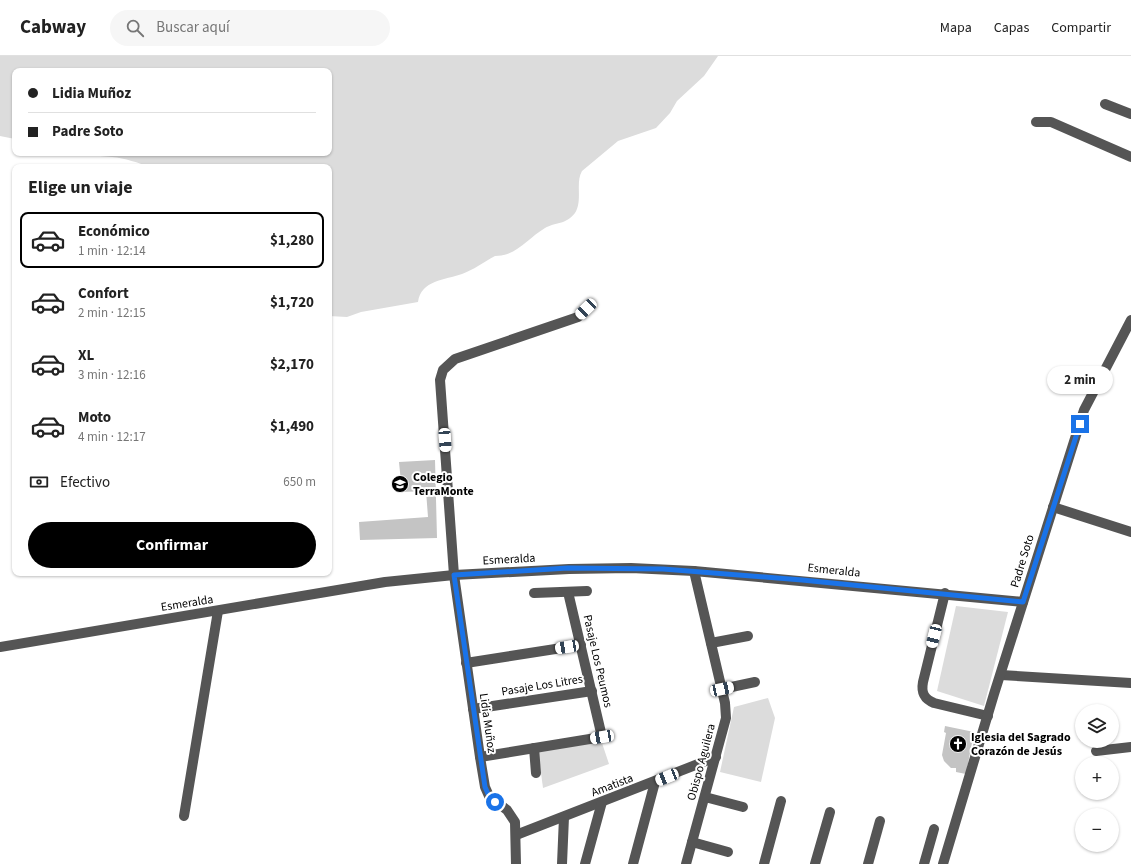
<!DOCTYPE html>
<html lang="es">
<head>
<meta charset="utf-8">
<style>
  :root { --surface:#fff; --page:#f6f6f6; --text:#222; --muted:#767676; --line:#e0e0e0; --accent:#000 }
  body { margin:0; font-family:"Source Sans 3",sans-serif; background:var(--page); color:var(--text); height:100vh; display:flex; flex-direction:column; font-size:15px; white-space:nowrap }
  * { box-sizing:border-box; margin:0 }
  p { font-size:13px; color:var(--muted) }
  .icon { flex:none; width:22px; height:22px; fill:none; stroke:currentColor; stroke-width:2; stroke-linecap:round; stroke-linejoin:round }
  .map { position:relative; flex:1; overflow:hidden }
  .panel { position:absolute; left:12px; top:108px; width:320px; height:412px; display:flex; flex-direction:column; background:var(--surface); border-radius:8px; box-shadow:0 1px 3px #0004 }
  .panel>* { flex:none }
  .top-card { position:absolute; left:12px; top:12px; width:320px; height:88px; border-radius:8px; box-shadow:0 1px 3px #0004; display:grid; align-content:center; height:88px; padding:0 16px; background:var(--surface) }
  .fabs { position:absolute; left:1075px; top:648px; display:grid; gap:8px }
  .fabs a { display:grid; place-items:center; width:44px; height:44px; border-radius:50%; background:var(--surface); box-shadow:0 1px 3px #0004; font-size:20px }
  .end { position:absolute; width:18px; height:18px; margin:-9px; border:5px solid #1a73e8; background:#fff; box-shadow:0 0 0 2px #fff }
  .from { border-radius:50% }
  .bubble { position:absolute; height:28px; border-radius:14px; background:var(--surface); box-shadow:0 1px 3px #0004; font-size:13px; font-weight:700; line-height:28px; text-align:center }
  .car { position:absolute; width:12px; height:24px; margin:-12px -6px; border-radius:5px; box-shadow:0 0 3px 1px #0007; background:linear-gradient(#fff 24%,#345 0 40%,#fff 0 76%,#345 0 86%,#fff 0) }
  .top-card b { display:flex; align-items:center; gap:14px; height:38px; font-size:15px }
  .top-card b+b { border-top:1px solid var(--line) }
  .top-card i { width:10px; height:10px; background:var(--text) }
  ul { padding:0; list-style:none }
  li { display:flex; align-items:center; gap:12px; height:56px; margin:0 8px 6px; padding:0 8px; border:2px solid transparent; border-radius:8px }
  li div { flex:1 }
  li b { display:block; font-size:15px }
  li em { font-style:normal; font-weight:700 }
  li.selected { border-color:var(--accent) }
  li>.icon { width:36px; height:36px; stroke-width:1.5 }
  h2 { padding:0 16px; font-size:18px; line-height:48px }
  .pay { display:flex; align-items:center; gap:10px; height:44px; padding:0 16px; font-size:15px }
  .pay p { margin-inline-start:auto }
  .button { display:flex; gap:8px; margin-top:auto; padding:8px 16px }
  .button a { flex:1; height:46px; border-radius:24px; background:var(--accent); color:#fff; font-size:16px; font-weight:700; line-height:46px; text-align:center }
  header { display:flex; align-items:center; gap:24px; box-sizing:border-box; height:56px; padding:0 20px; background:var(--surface); border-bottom:1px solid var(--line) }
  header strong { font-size:19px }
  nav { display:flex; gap:22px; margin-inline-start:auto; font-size:14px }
  .search { width:280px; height:36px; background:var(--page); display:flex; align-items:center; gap:10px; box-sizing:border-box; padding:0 14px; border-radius:22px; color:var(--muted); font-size:15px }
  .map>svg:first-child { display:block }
  .green { fill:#dcdcdc }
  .building { fill:#c4c4c4 }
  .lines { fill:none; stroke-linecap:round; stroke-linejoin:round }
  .minor { stroke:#555; stroke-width:10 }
  .route { stroke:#1a73e8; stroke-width:5 }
  .labels { text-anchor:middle; stroke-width:4; stroke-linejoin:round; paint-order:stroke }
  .poi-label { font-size:12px; font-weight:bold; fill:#000; stroke:#fff; text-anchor:start }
  .street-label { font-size:12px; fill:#000; stroke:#fff }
</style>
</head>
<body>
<header>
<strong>Cabway</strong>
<div class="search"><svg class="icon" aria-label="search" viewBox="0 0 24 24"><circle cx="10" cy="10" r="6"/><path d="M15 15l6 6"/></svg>Buscar aquí</div>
<nav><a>Mapa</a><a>Capas</a><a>Compartir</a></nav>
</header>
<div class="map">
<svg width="1131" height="808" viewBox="0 0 1131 808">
  <rect width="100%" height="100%" fill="#fff"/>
  <g class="green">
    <path d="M0 0H718L704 20 677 45 670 57 656 72 618 85 582 115C575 127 583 144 575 157 566 169 555 166 545 172 528 182 517 200 495 200 484 206 473 214 462 218 445 224 421 224 418 246L361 256 347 261 329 260V111H151C138 107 125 102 112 101 96 99 81 100 65 97H329V15H15V83L0 80Z"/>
    <polygon points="956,550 1008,556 984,650 937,635"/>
    <polygon points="768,642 775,662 761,726 720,716 734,651"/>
    <polygon points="601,684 609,708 543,732 538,694"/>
  </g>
  <g class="building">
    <polygon points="435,404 437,482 360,484 359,466 428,461 426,435 402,436 399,406"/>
    <polygon points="945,670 974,676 966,718 956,716 956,712 951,712 944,705 942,699 946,677 944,676"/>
  </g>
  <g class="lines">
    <g class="minor">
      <polyline points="1105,48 1131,58"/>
      <polyline points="1036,66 1051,66 1131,101"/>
      <polyline points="1053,451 1131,476"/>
      <polyline points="534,537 587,535"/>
      <path d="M945 537 923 626C921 637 924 643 934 647L988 660"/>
      <polyline points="711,587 748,580"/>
      <polyline points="0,591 385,526 454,519 569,513 631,512 694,515 1023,546"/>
      <polyline points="466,607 581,589"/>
      <polyline points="1001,619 1131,627"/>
      <polyline points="722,633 755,626"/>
      <polyline points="473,653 592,635"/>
      <polyline points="534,692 536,717"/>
      <polyline points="1096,695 1131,691"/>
      <polyline points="480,701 602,681 568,536"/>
      <polyline points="705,741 743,751"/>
      <polyline points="184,760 218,555"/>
      <polyline points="516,779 716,701"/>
      <polyline points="692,786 728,796"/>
      <polyline points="516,808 515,766 507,754 489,740 485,731 480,701 454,519 440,324 443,314 455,303 578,261 586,253"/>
      <polyline points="562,808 564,761"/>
      <polyline points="585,808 602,746"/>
      <polyline points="633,808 655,726"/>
      <polyline points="686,808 726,662 725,647 694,515"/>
      <polyline points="764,808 781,745"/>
      <polyline points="815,808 830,756"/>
      <polyline points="868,808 880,765"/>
      <polyline points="924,808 934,773"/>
      <polyline points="943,808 994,638 1084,354 1131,264"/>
    </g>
  </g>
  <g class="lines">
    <polyline class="route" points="495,746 489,740 485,731 454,519 568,512 663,513 802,524 1023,546 1080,368"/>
  </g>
  <defs>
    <g id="school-disc" transform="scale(0.9)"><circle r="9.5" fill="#000" stroke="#fff"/><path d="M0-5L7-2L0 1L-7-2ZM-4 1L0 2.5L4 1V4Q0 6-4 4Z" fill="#fff"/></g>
    <g id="church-disc" transform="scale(0.9)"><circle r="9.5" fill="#000" stroke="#fff"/><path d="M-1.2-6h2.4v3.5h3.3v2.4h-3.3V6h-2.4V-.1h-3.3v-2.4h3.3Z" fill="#fff"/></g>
  </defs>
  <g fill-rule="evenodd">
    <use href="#school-disc" x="400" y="428"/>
    <use href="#church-disc" x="958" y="688"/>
  </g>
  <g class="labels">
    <g class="poi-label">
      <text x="413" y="425">Colegio<tspan x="413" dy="14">TerraMonte</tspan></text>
      <text x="971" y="685">Iglesia del Sagrado<tspan x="971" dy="14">Corazón de Jesús</tspan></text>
    </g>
    <g class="street-label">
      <text transform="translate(509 503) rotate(-3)" y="4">Esmeralda</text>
      <text transform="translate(1022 505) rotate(-73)" y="4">Padre Soto</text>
      <text transform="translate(834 514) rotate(6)" y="4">Esmeralda</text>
      <text transform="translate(187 547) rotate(-9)" y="4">Esmeralda</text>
      <text transform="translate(598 605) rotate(77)" y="4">Pasaje Los Peumos</text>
      <text transform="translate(542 629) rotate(-9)" y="4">Pasaje Los Litres</text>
      <text transform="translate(488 667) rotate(82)" y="4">Lidia Muñoz</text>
      <text transform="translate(701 706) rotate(-75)" y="4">Obispo Aguilera</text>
      <text transform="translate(612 729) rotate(-21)" y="4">Amatista</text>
    </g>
  </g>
</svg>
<div class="fabs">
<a><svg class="icon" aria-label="layers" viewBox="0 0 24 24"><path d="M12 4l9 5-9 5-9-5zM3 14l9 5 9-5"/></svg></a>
<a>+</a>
<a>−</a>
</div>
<i class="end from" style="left:495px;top:746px"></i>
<i class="end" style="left:1080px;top:368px"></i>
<div class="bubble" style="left:1047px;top:310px;width:66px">2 min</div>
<i class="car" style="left:586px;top:253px;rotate:226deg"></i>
<i class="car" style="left:445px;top:384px;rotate:176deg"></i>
<i class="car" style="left:934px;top:580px;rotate:194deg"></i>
<i class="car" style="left:567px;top:591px;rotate:261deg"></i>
<i class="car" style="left:722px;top:633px;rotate:78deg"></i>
<i class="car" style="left:602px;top:681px;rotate:260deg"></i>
<i class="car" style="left:667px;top:721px;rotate:248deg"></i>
<div class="top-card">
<b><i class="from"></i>Lidia Muñoz</b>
<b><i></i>Padre Soto</b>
</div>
<section class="panel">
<h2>Elige un viaje</h2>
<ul>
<li class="selected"><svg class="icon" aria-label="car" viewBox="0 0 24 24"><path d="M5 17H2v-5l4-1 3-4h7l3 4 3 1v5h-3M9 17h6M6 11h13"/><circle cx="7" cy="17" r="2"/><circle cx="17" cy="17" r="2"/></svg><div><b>Económico</b><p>1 min · 12:14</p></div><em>$1,280</em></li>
<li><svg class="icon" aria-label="car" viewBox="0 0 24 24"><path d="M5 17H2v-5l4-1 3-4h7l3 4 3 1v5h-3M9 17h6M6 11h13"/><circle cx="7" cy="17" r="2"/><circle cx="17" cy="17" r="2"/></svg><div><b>Confort</b><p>2 min · 12:15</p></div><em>$1,720</em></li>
<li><svg class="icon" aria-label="car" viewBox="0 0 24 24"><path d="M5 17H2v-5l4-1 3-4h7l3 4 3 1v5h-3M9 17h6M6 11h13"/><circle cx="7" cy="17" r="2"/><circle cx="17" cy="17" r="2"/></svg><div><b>XL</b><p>3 min · 12:16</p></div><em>$2,170</em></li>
<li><svg class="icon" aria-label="car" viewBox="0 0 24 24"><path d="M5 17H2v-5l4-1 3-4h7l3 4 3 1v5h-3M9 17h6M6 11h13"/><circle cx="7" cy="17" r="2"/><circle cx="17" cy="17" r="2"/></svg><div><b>Moto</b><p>4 min · 12:17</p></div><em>$1,490</em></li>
</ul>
<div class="pay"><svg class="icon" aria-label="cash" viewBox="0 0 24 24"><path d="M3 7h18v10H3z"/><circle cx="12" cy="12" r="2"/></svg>Efectivo<p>650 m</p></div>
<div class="button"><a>Confirmar</a></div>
</section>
</div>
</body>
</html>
